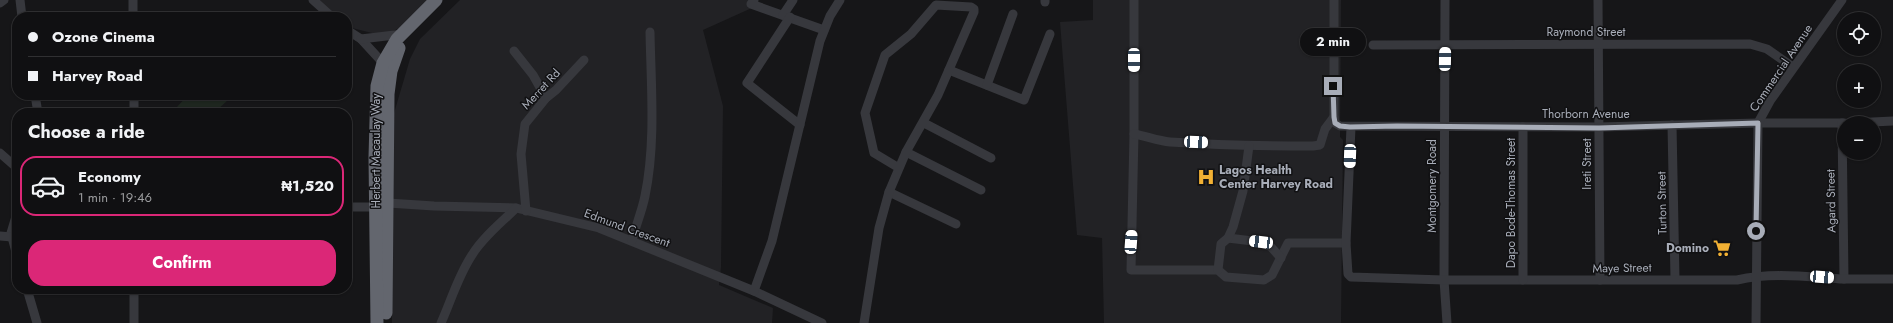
<!DOCTYPE html>
<html lang="en">
<head>
<meta charset="utf-8">
<style>
  :root { --surface:#101012; --page:#19191b; --text:#f1f3f6; --muted:#9c9d9f; --line:#303032; --accent:#db2777 }
  body { margin:0; font-family:Jost,sans-serif; background:var(--page); color:var(--text); height:100vh; display:flex; flex-direction:column; font-size:15px; white-space:nowrap }
  * { box-sizing:border-box; margin:0 }
  p { font-size:13px; color:var(--muted) }
  .icon { flex:none; width:22px; height:22px; fill:none; stroke:currentColor; stroke-width:2; stroke-linecap:round; stroke-linejoin:round }
  .map { position:relative; flex:1; overflow:hidden }
  .drawer { position:absolute; left:12px; top:108px; width:340px; height:186px; display:flex; flex-direction:column; background:var(--surface); border-radius:16px; box-shadow:0 1px 3px #0004,0 0 0 1px var(--line) }
  .drawer>* { flex:none }
  .hud { position:absolute; left:12px; top:12px; width:340px; height:88px; border-radius:16px; box-shadow:0 1px 3px #0004,0 0 0 1px var(--line); display:grid; align-content:center; height:88px; padding:0 16px; background:var(--surface) }
  .tools { position:absolute; left:1837px; top:12px; display:grid; gap:8px }
  .tools a { display:grid; place-items:center; width:44px; height:44px; border-radius:50%; background:var(--surface); box-shadow:0 1px 3px #0004,0 0 0 1px var(--line); font-size:20px }
  .end { position:absolute; width:18px; height:18px; margin:-9px; border:5px solid #a8adb8; background:#111; box-shadow:0 0 0 2px #111 }
  .from { border-radius:50% }
  .bubble { position:absolute; height:28px; border-radius:14px; background:var(--surface); box-shadow:0 1px 3px #0004,0 0 0 1px var(--line); font-size:13px; font-weight:700; line-height:28px; text-align:center }
  .car { position:absolute; width:12px; height:24px; margin:-12px -6px; border-radius:5px; box-shadow:0 0 3px 1px #0007; background:linear-gradient(#fff 24%,#345 0 40%,#fff 0 76%,#345 0 86%,#fff 0) }
  .hud b { display:flex; align-items:center; gap:14px; height:38px; font-size:15px }
  .hud b+b { border-top:1px solid var(--line) }
  .hud i { width:10px; height:10px; background:var(--text) }
  ul { padding:0; list-style:none }
  li { display:flex; align-items:center; gap:12px; height:60px; margin:0 8px 6px; padding:0 8px; border:2px solid var(--line); border-radius:16px }
  li div { flex:1 }
  li b { display:block; font-size:15px }
  li em { font-style:normal; font-weight:700 }
  li.active { border-color:var(--accent) }
  li>.icon { width:36px; height:36px; stroke-width:1.5 }
  h2 { padding:0 16px; font-size:18px; line-height:48px }
  .primary-button { display:flex; gap:8px; margin-top:auto; padding:8px 16px }
  .primary-button a { flex:1; height:46px; border-radius:16px; background:var(--accent); color:#fff; font-size:16px; font-weight:700; line-height:46px; text-align:center }
  .map>svg:first-child { display:block }
  .built { fill:#222225 }
  .green { fill:#1e261f }
  .lines { fill:none; stroke-linecap:round; stroke-linejoin:round }
  .minor { stroke:#37383d; stroke-width:9 }
  .highway { stroke:#63666e; stroke-width:13 }
  .route { stroke:#a8adb8; stroke-width:5 }
  .labels { text-anchor:middle; stroke-width:3; stroke-linejoin:round; paint-order:stroke }
  .street-label { font-size:12px; fill:#a8adb8; stroke:#111113 }
  .poi-label { font-size:12px; font-weight:bold; fill:#a8adb8; stroke:#111113; text-anchor:start }
</style>
</head>
<body>
<div class="map">
<svg width="1893" height="323" viewBox="0 0 1893 323">
  <rect width="100%" height="100%" fill="#161618"/>
  <g class="built">
    <polygon points="319,0 431,0 400,28 388,33 376,34 352,28 347,25 347,17 335,17"/>
    <polygon points="460,0 758,0 754,7 703,30 723,106 721,267 719,285 773,308 772,323 392,323 392,120 410,59 420,39"/>
    <polygon points="1093,0 1341,0 1340,137 1343,140 1341,323 1104,323 1102,238 1077,235 1060,22 1093,20"/>
  </g>
  <polygon class="green" points="188,95 230,95 230,98 214,113 183,113 177,107"/>
  <g class="lines">
    <g class="minor">
      <polyline points="20,0 22,17"/>
      <polyline points="313,0 332,17"/>
      <polyline points="754,0 751,4 824,30"/>
      <polyline points="1134,0 1134,134 1131,270 1218,270 1226,277 1264,280 1272,275 1288,243 1346,243"/>
      <polyline points="1334,0 1334,117 1335,123 1340,126 1599,127 1758,123 1844,123"/>
      <polyline points="1445,0 1444,280 1447,323"/>
      <polyline points="1598,0 1600,280"/>
      <polyline points="1045,2 1045,0"/>
      <polyline points="0,3 4,0"/>
      <polyline points="783,15 793,0"/>
      <polyline points="133,17 133,0"/>
      <polyline points="790,17 747,83 800,125"/>
      <polyline points="347,30 361,39 383,63"/>
      <polyline points="361,39 403,34"/>
      <polyline points="1373,45 1750,44 1767,49 1793,67"/>
      <polyline points="514,51 533,75 546,98"/>
      <polyline points="949,70 1024,100 1050,34"/>
      <polyline points="987,85 1013,14"/>
      <polyline points="35,95 38,113"/>
      <polyline points="134,95 134,113"/>
      <polyline points="924,123 991,158"/>
      <polyline points="1842,123 1844,279"/>
      <polyline points="1852,123 1893,121"/>
      <polyline points="1672,125 1675,279"/>
      <path d="M1351 127 1346 243 1348 274 1351 277 1444 280H1737C1773 272 1808 277 1844 279 1860 279 1877 279 1893 279"/>
      <path d="M1134 134C1146 136 1158 141 1170 142 1217 145 1266 146 1313 146L1320 145 1325 129 1334 117"/>
      <polyline points="906,152 981,190"/>
      <polyline points="0,153 17,168"/>
      <polyline points="889,192 956,224"/>
      <polyline points="388,203 434,206 516,208 599,228 754,291 822,323"/>
      <polyline points="347,207 375,207"/>
      <polyline points="526,211 521,154 525,124 546,98 556,90 584,60"/>
      <polyline points="17,213 11,233 17,256"/>
      <polyline points="0,236 12,237"/>
      <polyline points="1228,238 1261,242 1271,247 1281,258"/>
      <path d="M632 240C636 225 642 211 645 196 656 143 651 86 650 32"/>
      <polyline points="1218,270 1221,244 1228,238 1233,227 1243,191 1249,146"/>
      <polyline points="1523,280 1523,127"/>
      <polyline points="27,289 37,323"/>
      <polyline points="754,291 772,241 820,41 830,16 840,0"/>
      <polyline points="134,323 134,289"/>
      <path d="M441 323C451 301 458 276 472 255 483 237 501 223 516 208"/>
      <polyline points="864,323 879,228 889,192 906,152 938,95 974,12 974,9 971,7 936,5 911,34 885,55 865,113 874,153 899,168"/>
      <polyline points="1756,323 1758,123 1770,101 1842,0"/>
    </g>
    <g class="highway">
      <polyline points="386,313 388,94 391,71 399,48"/>
      <polyline points="377,323 375,157 377,86 383,63 397,39 436,0"/>
    </g>
  </g>
  <g class="lines">
    <polyline class="route" points="1333,86 1334,117 1335,123 1340,126 1350,127 1397,126 1599,128 1758,123 1756,231"/>
  </g>
  <defs>
    <g id="hospital-bare" transform="scale(1.38)"><path d="M-5-5h3v3.5h4V-5h3V5h-3V1.5h-4V5h-3Z" fill="#f2b134" stroke="#111113" stroke-width="2.5" paint-order="stroke"/></g>
    <g id="supermarket-bare" transform="scale(1.38)"><path d="M-6-5.5h2.5l.6 2H6L4.5 2H-2.5L-4.4-4H-6ZM-1.5 3.2a1.3 1.3 0 1 0 .1 0ZM3 3.2a1.3 1.3 0 1 0 .1 0Z" fill="#f2b134" stroke="#111113" stroke-width="2.5" paint-order="stroke"/></g>
  </defs>
  <g fill-rule="evenodd">
    <use href="#hospital-bare" x="1206" y="177"/>
    <use href="#supermarket-bare" x="1722" y="248"/>
  </g>
  <g class="labels">
    <g class="street-label">
      <text x="1586" y="36">Raymond Street</text>
      <text transform="translate(1781 68) rotate(-56)" y="4">Commercial Avenue</text>
      <text transform="translate(541 89) rotate(-47)" y="4">Merret Rd</text>
      <text x="1586" y="118">Thorborn Avenue</text>
      <text transform="translate(376 151) rotate(-90)" y="4">Herbert Macaulay Way</text>
      <text transform="translate(1587 164) rotate(-90)" y="4">Ireti Street</text>
      <text transform="translate(1432 186) rotate(-90)" y="4">Montgomery Road</text>
      <text transform="translate(1831 201) rotate(-91)" y="4">Agard Street</text>
      <text transform="translate(1511 203) rotate(-90)" y="4">Dapo Bode-Thomas Street</text>
      <text transform="translate(1662 203) rotate(-91)" y="4">Turton Street</text>
      <text transform="translate(627 228) rotate(20)" y="4">Edmund Crescent</text>
      <text transform="translate(1622 268) rotate(-1)" y="4">Maye Street</text>
    </g>
    <g class="poi-label">
      <text x="1219" y="174">Lagos Health<tspan x="1219" dy="14">Center Harvey Road</tspan></text>
      <text x="1709" y="252" text-anchor="end">Domino</text>
    </g>
  </g>
</svg>
<div class="tools">
<a><svg class="icon" aria-label="locate" viewBox="0 0 24 24"><circle cx="12" cy="12" r="6"/><path d="M12 2v4M12 18v4M2 12h4M18 12h4"/></svg></a>
<a>+</a>
<a>−</a>
</div>
<i class="end from" style="left:1756px;top:231px"></i>
<i class="end" style="left:1333px;top:86px"></i>
<div class="bubble" style="left:1300px;top:28px;width:66px">2 min</div>
<i class="car" style="left:1445px;top:59px;rotate:1deg"></i>
<i class="car" style="left:1134px;top:60px;rotate:180deg"></i>
<i class="car" style="left:1196px;top:142px;rotate:93deg"></i>
<i class="car" style="left:1350px;top:156px;rotate:182deg"></i>
<i class="car" style="left:1131px;top:242px;rotate:4deg"></i>
<i class="car" style="left:1261px;top:242px;rotate:277deg"></i>
<i class="car" style="left:1822px;top:277px;rotate:94deg"></i>
<div class="hud">
<b><i class="from"></i>Ozone Cinema</b>
<b><i></i>Harvey Road</b>
</div>
<section class="drawer">
<h2>Choose a ride</h2>
<ul>
<li class="active"><svg class="icon" aria-label="car" viewBox="0 0 24 24"><path d="M5 17H2v-5l4-1 3-4h7l3 4 3 1v5h-3M9 17h6M6 11h13"/><circle cx="7" cy="17" r="2"/><circle cx="17" cy="17" r="2"/></svg><div><b>Economy</b><p>1 min · 19:46</p></div><em>₦1,520</em></li>
</ul>
<div class="primary-button"><a>Confirm</a></div>
</section>
</div>
</body>
</html>
